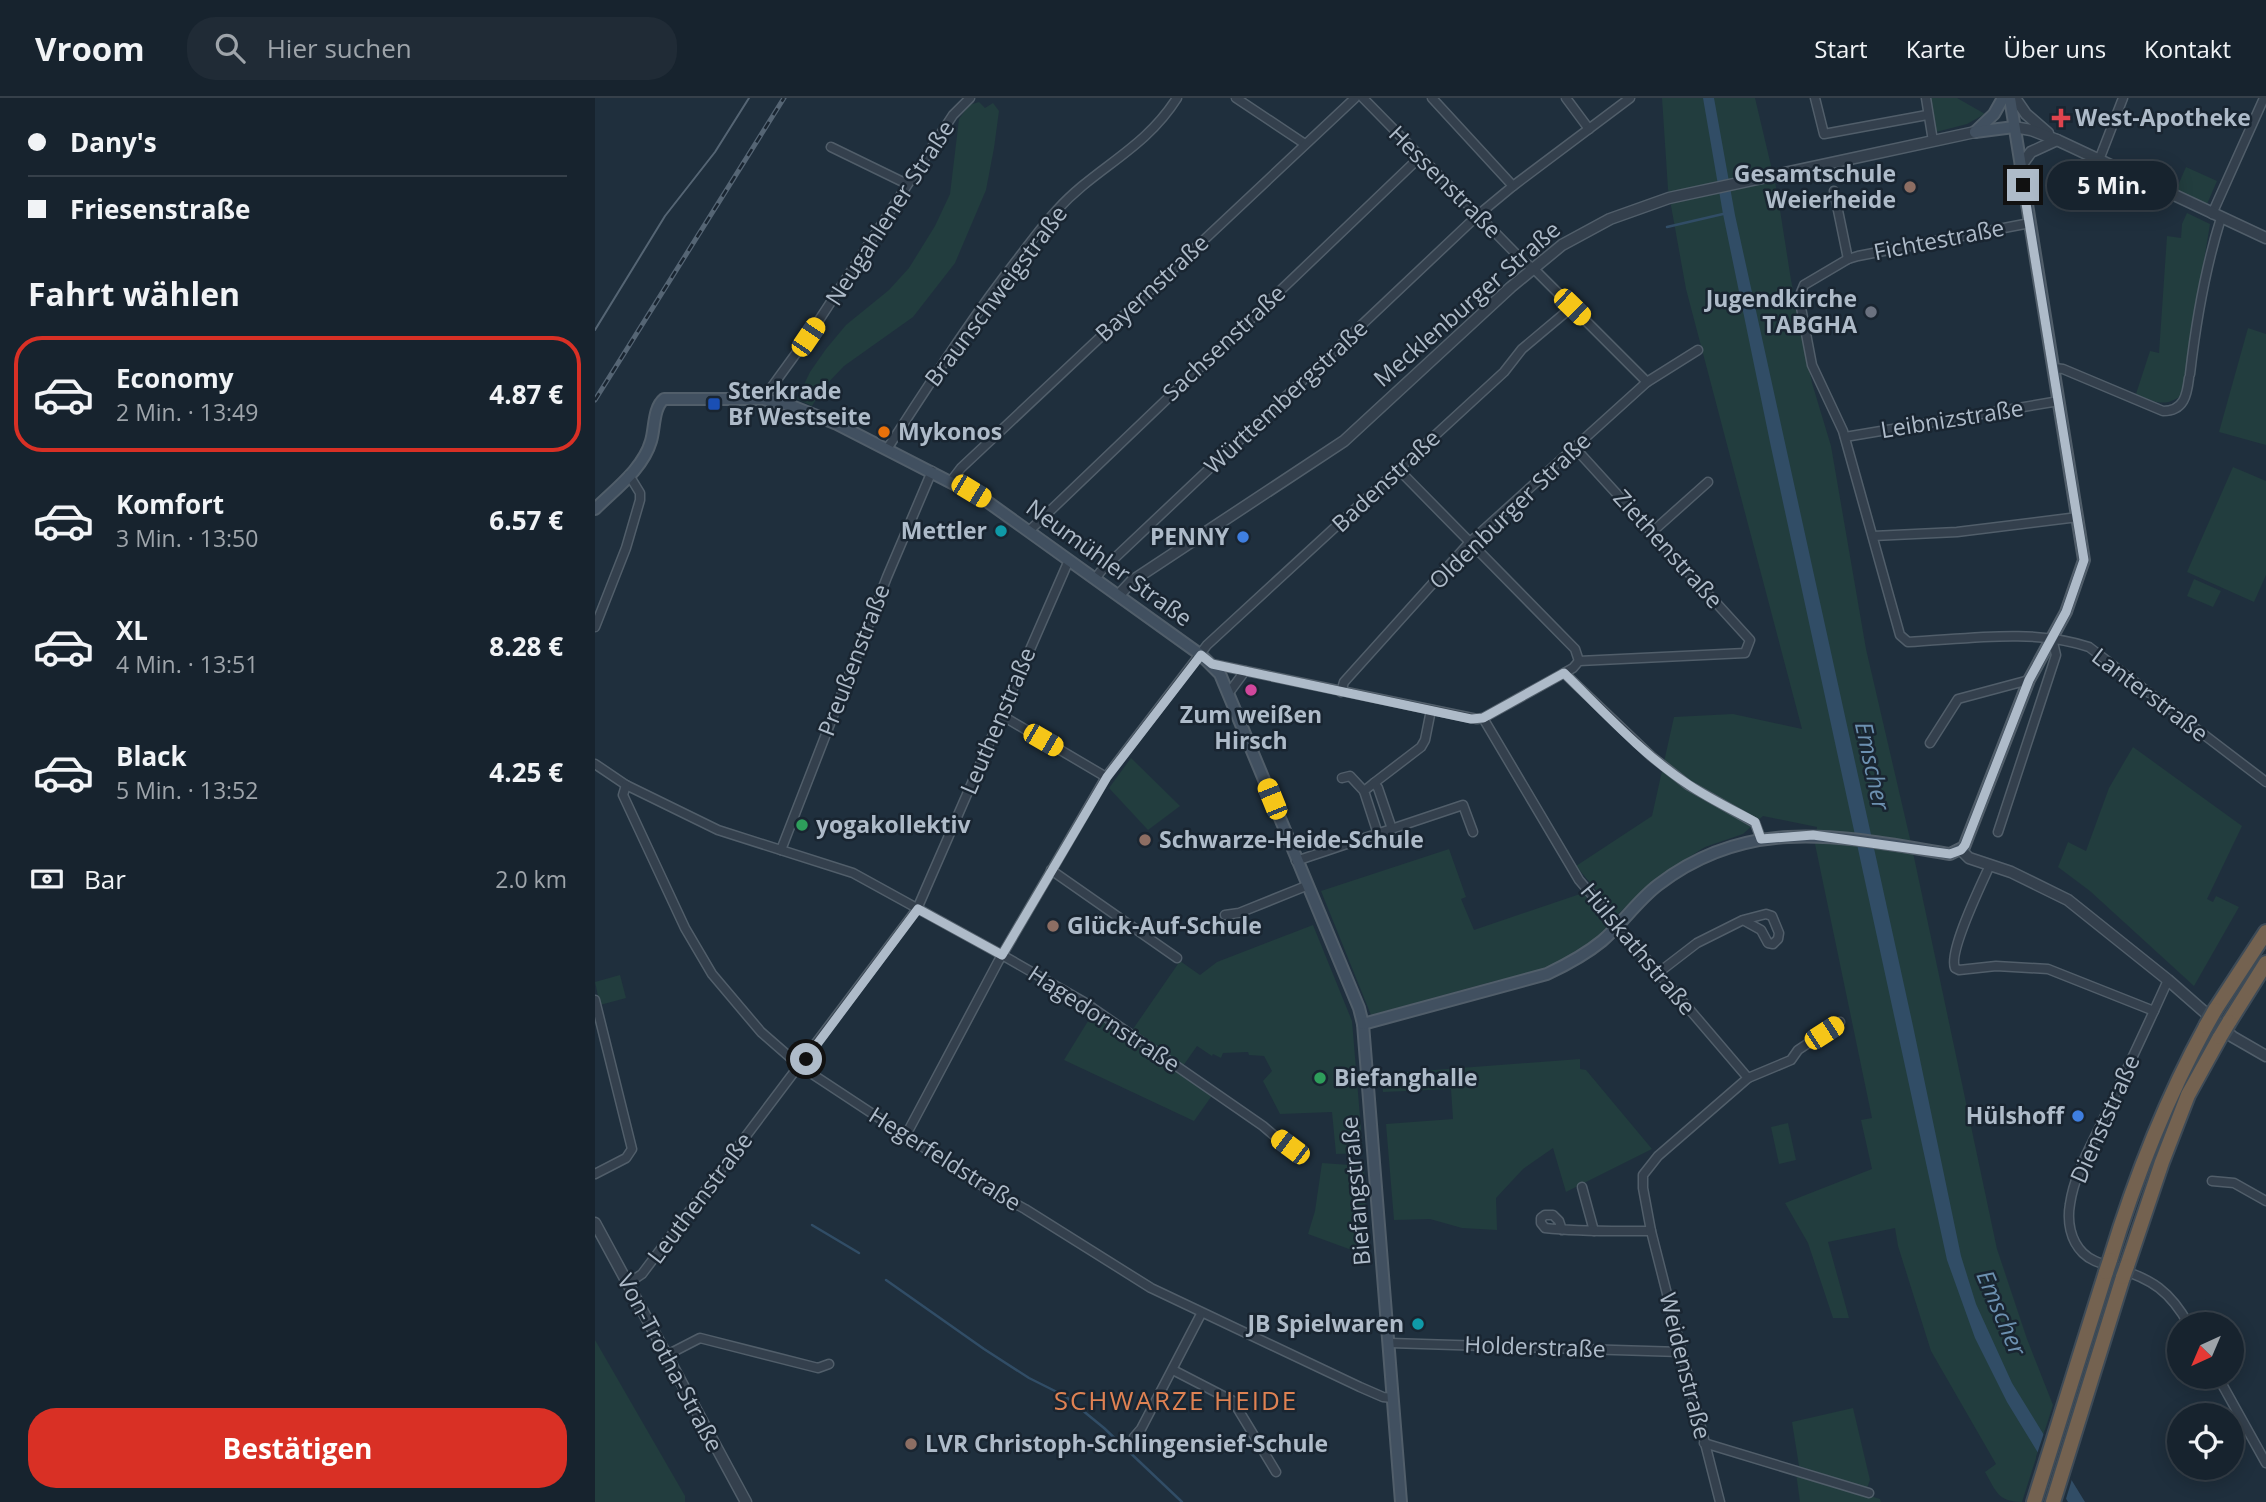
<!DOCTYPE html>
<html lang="de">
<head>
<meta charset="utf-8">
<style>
  :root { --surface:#17232e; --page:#202b36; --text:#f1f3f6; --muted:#9ea4aa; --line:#36404a; --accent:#d93025 }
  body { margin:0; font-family:"Open Sans",sans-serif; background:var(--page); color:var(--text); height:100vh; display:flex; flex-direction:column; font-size:26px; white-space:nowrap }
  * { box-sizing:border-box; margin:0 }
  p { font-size:23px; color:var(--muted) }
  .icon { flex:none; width:38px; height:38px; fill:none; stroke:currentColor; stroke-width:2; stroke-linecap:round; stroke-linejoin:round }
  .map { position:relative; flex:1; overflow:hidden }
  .details { display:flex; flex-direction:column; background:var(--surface); width:595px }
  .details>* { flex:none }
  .banner { display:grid; align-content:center; height:154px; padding:0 28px; background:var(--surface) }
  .needle { width:46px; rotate:224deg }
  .controls { position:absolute; left:1572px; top:1214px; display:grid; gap:14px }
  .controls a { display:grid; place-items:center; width:77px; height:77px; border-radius:50%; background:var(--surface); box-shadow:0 4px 18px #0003,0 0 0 2px var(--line); font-size:35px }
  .end { position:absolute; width:32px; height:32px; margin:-16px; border:9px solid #aebbc9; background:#111; box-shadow:0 0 0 4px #111 }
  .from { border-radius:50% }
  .bubble { position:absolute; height:49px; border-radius:24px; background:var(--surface); box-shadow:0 4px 18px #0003,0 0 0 2px var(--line); font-size:23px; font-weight:700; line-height:49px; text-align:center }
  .car { position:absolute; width:21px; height:42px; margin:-21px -10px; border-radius:9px; box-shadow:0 0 5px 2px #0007; background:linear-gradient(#f5c518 24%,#345 0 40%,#f5c518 0 76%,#345 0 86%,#f5c518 0) }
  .banner b { display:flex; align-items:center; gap:24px; height:66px; font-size:26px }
  .banner b+b { border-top:2px solid var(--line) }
  .banner i { width:18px; height:18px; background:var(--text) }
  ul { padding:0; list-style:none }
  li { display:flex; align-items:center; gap:21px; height:116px; margin:0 14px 10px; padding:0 14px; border:4px solid transparent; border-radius:28px }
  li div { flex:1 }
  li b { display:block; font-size:26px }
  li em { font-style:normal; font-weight:700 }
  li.selected { border-color:var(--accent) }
  li>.icon { width:63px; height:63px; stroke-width:1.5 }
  h2 { padding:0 28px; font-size:32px; line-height:84px }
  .pay { display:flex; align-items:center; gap:18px; height:77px; padding:0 28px; font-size:26px }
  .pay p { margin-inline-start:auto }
  .button { display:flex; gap:14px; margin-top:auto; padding:14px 28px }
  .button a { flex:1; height:80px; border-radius:28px; background:var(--accent); color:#fff; font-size:28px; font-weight:700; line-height:80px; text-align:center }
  header { display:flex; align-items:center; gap:42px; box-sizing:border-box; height:98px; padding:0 35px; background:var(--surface); border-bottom:2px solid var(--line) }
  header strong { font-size:33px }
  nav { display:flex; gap:38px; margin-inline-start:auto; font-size:24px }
  .search { width:490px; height:63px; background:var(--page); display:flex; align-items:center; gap:18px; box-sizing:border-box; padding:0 24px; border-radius:28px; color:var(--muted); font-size:26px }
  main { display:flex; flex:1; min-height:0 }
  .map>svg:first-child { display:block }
  .green { fill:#223d3e }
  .water { fill:#314d66 }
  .pier { fill:#1f2f3d }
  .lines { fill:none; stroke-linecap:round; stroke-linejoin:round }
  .stream { stroke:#314d66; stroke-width:2.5 }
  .minor-casing { stroke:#515e6a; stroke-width:11 }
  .tertiary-casing { stroke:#515e6a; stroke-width:13 }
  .secondary-casing { stroke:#515e6a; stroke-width:14 }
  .motorway-casing { stroke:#3e4b57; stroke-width:18 }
  .minor { stroke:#34404d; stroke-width:8 }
  .tertiary { stroke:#34404d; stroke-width:10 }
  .secondary { stroke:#415060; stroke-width:10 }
  .motorway { stroke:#746250; stroke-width:14 }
  .tram { stroke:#556574; stroke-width:2 }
  .rail-casing { stroke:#556574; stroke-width:5 }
  .rail { stroke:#192531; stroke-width:2.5; stroke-dasharray:8; stroke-linecap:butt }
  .motorway-bridge-casing { stroke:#3e4b57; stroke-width:18; stroke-linecap:butt }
  .motorway-bridge { stroke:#746250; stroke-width:14 }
  .route { stroke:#aebbc9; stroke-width:9 }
  .health-dot { fill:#e0444e; stroke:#192531; stroke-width:2.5 }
  .education-dot { fill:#8d6e63; stroke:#192531; stroke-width:2.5 }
  .worship-dot { fill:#6b7280; stroke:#192531; stroke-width:2.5 }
  .transit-dot { fill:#1a4fb4; stroke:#192531; stroke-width:2.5 }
  .food-dot { fill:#e8710a; stroke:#192531; stroke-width:2.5 }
  .culture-dot { fill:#0f9aa8; stroke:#192531; stroke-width:2.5 }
  .shop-dot { fill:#3f7fe0; stroke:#192531; stroke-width:2.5 }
  .hotel-dot { fill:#d1479c; stroke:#192531; stroke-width:2.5 }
  .leisure-dot { fill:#2e9e5b; stroke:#192531; stroke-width:2.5 }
  .labels { text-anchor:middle; stroke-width:5; stroke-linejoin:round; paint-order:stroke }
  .poi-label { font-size:23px; font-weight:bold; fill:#aebbc9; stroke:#192531; text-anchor:start }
  .street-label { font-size:23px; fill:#aebbc9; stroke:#192531 }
  .water-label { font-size:24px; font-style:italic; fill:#6c90b0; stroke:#192531 }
  .quarter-label { font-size:26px; letter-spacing:2px; fill:#df8253; stroke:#192531 }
</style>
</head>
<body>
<header>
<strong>Vroom</strong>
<div class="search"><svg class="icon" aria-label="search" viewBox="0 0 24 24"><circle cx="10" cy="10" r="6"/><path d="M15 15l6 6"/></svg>Hier suchen</div>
<nav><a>Start</a><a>Karte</a><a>Über uns</a><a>Kontakt</a></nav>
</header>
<main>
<section class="details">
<div class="banner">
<b><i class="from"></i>Dany's</b>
<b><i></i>Friesenstraße</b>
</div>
<h2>Fahrt wählen</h2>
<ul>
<li class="selected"><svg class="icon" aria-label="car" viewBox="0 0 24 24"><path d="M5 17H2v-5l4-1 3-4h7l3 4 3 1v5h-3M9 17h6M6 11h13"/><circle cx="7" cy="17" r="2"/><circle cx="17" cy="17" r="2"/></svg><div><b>Economy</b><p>2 Min. · 13:49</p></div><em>4.87 €</em></li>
<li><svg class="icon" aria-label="car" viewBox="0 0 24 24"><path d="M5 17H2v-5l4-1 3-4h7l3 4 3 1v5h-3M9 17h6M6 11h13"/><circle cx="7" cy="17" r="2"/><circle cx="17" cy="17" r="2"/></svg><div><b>Komfort</b><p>3 Min. · 13:50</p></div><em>6.57 €</em></li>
<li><svg class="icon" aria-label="car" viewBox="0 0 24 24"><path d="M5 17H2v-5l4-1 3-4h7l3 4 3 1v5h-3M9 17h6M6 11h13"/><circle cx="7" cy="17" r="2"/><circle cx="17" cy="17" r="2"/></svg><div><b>XL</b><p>4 Min. · 13:51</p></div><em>8.28 €</em></li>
<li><svg class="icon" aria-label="car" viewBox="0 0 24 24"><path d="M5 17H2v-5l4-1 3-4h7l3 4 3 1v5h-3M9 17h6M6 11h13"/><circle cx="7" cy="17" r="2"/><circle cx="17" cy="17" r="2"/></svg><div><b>Black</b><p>5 Min. · 13:52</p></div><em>4.25 €</em></li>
</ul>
<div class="pay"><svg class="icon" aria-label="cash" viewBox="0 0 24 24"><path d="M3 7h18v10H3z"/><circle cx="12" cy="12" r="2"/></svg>Bar<p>2.0 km</p></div>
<div class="button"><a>Bestätigen</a></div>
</section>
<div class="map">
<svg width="1671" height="1404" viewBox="0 0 1671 1404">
  <rect width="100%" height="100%" fill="#1f2f3d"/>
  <g class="green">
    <path d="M1067 0H1160L1182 93 1196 182 1217 285 1236 348 1271 551 1316 745 1402 1151 1432 1241 1458 1307 1427 1404C1403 1404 1401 1393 1390 1374L1401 1366 1336 1253 1303 1148 1300 1130 1233 1144 1254 1220H1238L1213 1145 1190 1105 1277 1071 1266 1022 1277 1020 1220 746 1222 729 1168 718 1148 736 1110 749 1060 781 1022 817 981 768 1057 718 1079 619 1138 616 1207 631 1091 191 1073 91Z"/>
    <polygon points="1336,0 1362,0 1390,16 1372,26 1341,34"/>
    <polygon points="384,4 390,10 398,5 404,13 399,50 391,92 360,165 318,219 249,268 228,290 217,308 202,301 215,274 231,251 251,227 294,192 314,170 340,128 355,96 364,21 374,7"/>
    <polygon points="1591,69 1622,83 1612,106 1581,92"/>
    <path d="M1592 115 1615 126 1587 297C1570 310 1559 304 1541 296L1555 253 1564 255 1572 138 1586 140 1587 126Z"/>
    <polygon points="1653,230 1671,236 1671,347 1624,334"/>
    <polygon points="1638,369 1671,383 1671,477 1659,504 1592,474"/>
    <polygon points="1599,481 1626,493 1618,509 1592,498"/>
    <polygon points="1538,649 1647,728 1612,801 1618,804 1621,798 1644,809 1599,888 1495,793 1463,769 1473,744 1491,753 1514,690"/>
    <polygon points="536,660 585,708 553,732 514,690"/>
    <polygon points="854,751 871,799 866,801 879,832 988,795 1015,828 988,853 953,871 900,883 776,917 726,793"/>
    <polygon points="718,827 757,923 768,1055 741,1056 737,1014 685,1016 668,983 677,973 669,958 654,957 653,954 628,955 626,960 618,956 617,958 602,948 588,968 536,934 585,863 605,877 622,864"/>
    <polygon points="25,877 31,900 5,907 0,884"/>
    <polygon points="498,915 618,996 599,1023 469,962"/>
    <polygon points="985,961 985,971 991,972 1057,1051 971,1094 958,1050 928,1071 901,1100 902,1132 867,1130 835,1121 799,1122 791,1026 858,1021 856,991 788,994 786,976"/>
    <polygon points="1193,1025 1201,1062 1184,1066 1176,1029"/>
    <polygon points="727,1065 769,1068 773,1158 713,1136 720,1113"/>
    <polygon points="0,1242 90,1398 90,1404 0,1404"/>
    <polygon points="1258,1310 1275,1382 1272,1390 1204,1368 1197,1324"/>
    <polygon points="1201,1375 1285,1401 1286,1404 1205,1404"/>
  </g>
  <polygon class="water" points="1108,0 1119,0 1140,117 1318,928 1366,1158 1381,1206 1417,1285 1490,1404 1473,1404 1412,1304 1380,1240 1352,1162 1176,349 1128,116"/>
  <polygon class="pier" points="1450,1332 1478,1378 1470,1404 1441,1359"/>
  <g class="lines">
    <g class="stream">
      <polyline points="1072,129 1128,116"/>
      <polyline points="217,1127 264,1155"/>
      <polyline points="291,1182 389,1251 434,1280 470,1298 509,1330 587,1404"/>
    </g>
    <g class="minor-casing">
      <g id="minor">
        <polyline points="641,0 710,46"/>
        <polyline points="768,0 929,164 938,170 1052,284"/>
        <polyline points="837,0 918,88"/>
        <polyline points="971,0 994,31"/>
        <polyline points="1220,0 1229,36 1332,17"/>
        <polyline points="1331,0 1338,43"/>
        <polyline points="236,49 312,86"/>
        <polyline points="1504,62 1528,0"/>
        <polyline points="1239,93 1253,161"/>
        <polyline points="1617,116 1669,0"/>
        <path d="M1435 125 1263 158 1253 161 1209 187 1204 199 1217 267 1248 333 1305 537 1313 544C1372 541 1437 530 1494 549L1671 684"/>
        <path d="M1459 270 1468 271 1568 313C1589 313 1592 297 1594 280"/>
        <path d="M1595 276C1601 224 1610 171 1626 120"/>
        <polyline points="168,301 213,239 358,17 375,0"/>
        <polyline points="1250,339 1464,303"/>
        <path d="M292 351C334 287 375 222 422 162 435 145 448 127 462 112 501 69 549 52 582 0"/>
        <polyline points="804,372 980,551 984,563"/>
        <polyline points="356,383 366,370 760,0"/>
        <polyline points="434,433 825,59"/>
        <polyline points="1057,434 1113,384"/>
        <polyline points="1278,438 1362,434 1483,419"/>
        <polyline points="500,481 506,473 883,117 918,88 1035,0"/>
        <polyline points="0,529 31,450 45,402 45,395 34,377"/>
        <polyline points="617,566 882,621 888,620 978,570 984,563 1150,555 1155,542 980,350"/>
        <polyline points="969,575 1056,658 1093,687 1160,725 1166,741"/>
        <polyline points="746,594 749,584 875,444 1052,284 1103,252"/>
        <polyline points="633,596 650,573"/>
        <polyline points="406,617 511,679"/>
        <polyline points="888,620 984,782 1153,980"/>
        <polyline points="1335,645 1363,601 1434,582"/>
        <polyline points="0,666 31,687 123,732 258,775 407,857 489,904 668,1028 702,1057"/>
        <polyline points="747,680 755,678 769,693"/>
        <polyline points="779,685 769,693 783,736"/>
        <polyline points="31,687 28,697 90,830 117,876 166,934 205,968 384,1086 430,1111 556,1190 765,1289 788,1299 798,1300"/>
        <polyline points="797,731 783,690 779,685 826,649 830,642 836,612"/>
        <polyline points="1403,734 1461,557 1457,540"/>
        <polyline points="186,752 292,479 337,373"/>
        <polyline points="701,763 868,707 878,734"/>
        <path d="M1395 767C1387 785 1353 854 1360 870L1364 872 1401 868 1453 871 1559 913"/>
        <polyline points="456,772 582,860"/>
        <polyline points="630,817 644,815 711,788"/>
        <polyline points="1063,875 1102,845 1148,822 1166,832 1173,845 1178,846 1183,841 1184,835 1177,818 1171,816 1148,822"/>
        <path d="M1573 882C1552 929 1530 975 1508 1022 1496 1048 1479 1077 1475 1106 1472 1123 1475 1142 1488 1155 1497 1164 1509 1166 1521 1170 1557 1181 1575 1193 1594 1227"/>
        <polyline points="0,902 37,1051 31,1060 0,1076"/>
        <polyline points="310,1039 403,864 511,679 612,547 909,274 927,251 977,209"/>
        <polyline points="1617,1083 1639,1085 1671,1103"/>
        <polyline points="987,1089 999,1133"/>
        <path d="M967 1132 964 1123 958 1117H950L946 1120V1125L950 1130C985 1134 1021 1133 1056 1133"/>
        <polyline points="32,1186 47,1176 322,811 474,462"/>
        <polyline points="795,1245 1086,1254"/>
        <polyline points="70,1258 105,1240 223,1270 234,1266"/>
        <polyline points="578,1272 638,1303 681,1374"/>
        <polyline points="1623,1279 1671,1365"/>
        <polyline points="539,1339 546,1331 606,1216"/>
        <polyline points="1109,1345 1274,1395"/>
        <polyline points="1125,1404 1056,1133 1048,1090 1048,1077 1063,1058 1153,980 1196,962 1203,952 1245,924"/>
      </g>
    </g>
    <g class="tertiary-casing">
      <g id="tertiary">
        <polyline points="1420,0 1431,16 1453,35"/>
        <polyline points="1419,29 1436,32 1462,42 1671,140"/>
        <polyline points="1425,69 1436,54 1462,42"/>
        <polyline points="524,497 537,483 749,343 916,189 967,147 1015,121 1074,100 1380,34"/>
        <polyline points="1366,752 1374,760 1416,774 1473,802 1573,882 1638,939 1671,958"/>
        <polyline points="0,1125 151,1404"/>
      </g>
    </g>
    <g class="secondary-casing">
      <g id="secondary">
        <polyline points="1380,34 1399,16 1408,0"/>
        <polyline points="1380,34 1419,29"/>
        <path d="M0 411C20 391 48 371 56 343 60 330 58 310 69 301H168L194 307 242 326 390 402 606 557 625 576 764 910 768 926 806 1404"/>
        <path d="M768 926 952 876C971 867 990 857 1007 843 1027 826 1042 803 1063 787 1155 716 1250 739 1355 756L1369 749 1434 582 1471 514 1489 462 1415 0"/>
      </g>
    </g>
    <g class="motorway-casing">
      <g id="motorway">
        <polyline points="1620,912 1671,834"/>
        <polyline points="1634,924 1671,865"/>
        <path d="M1515 1162C1540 1080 1570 1003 1611 928"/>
        <polyline points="1532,1168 1567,1064 1593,997 1625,939"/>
        <polyline points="1439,1404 1511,1174"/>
        <polyline points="1458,1404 1528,1179"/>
      </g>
    </g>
    <use href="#minor" class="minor"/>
    <use href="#tertiary" class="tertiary"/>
    <use href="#secondary" class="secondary"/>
    <use href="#motorway" class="motorway"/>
    <polyline class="tram" points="0,232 70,118 120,54 154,0"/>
    <g class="rail-casing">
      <polyline id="rail" points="0,302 189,0"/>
    </g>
    <use href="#rail" class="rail"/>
    <g class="motorway-bridge-casing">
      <g id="motorway-bridge">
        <polyline points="1611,928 1620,912"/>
        <polyline points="1625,939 1634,924"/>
        <polyline points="1511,1174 1515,1162"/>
        <polyline points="1528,1179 1532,1168"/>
      </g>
    </g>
    <use href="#motorway-bridge" class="motorway-bridge"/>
  </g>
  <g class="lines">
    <path class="route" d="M211 961 323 811 407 857 512 679 606 557 617 566 876 621 888 620 969 575C1008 613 1048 657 1094 687 1115 701 1138 712 1160 724L1166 741 1218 737 1355 756 1366 752 1370 747 1434 582 1471 514 1489 462 1428 87"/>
  </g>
  <path class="health-dot" d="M1462.5 9.5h7v7h7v7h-7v7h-7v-7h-7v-7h7z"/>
  <g class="education-dot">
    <circle cx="1315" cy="89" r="7"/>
    <circle cx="550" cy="742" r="7"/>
    <circle cx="458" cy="828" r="7"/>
    <circle cx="316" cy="1346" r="7"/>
  </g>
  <circle class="worship-dot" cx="1276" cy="214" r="7"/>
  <rect class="transit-dot" x="112" y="299" width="14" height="14" rx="3.5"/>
  <circle class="food-dot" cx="289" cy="334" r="7"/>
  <g class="culture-dot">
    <circle cx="406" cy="433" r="7"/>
    <circle cx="823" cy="1226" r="7"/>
  </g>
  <g class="shop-dot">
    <circle cx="648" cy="439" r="7"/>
    <circle cx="1483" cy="1018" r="7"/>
  </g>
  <circle class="hotel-dot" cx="656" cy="592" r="7"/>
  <g class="leisure-dot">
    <circle cx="207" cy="727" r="7"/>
    <circle cx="725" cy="980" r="7"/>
  </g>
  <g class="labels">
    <g class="poi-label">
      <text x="1480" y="28">West-Apotheke</text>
      <text x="1301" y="84" text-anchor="end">Gesamtschule<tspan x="1301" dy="26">Weierheide</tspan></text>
      <text x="1262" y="209" text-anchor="end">Jugendkirche<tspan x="1262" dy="26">TABGHA</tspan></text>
      <text x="133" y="301">Sterkrade<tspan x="133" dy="26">Bf Westseite</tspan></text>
      <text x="303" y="342">Mykonos</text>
      <text x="392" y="441" text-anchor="end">Mettler</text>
      <text x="634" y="447" text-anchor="end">PENNY</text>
      <text x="656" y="625" text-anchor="middle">Zum weißen<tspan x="656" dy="26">Hirsch</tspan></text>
      <text x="221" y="735">yogakollektiv</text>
      <text x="564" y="750">Schwarze-Heide-Schule</text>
      <text x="472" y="836">Glück-Auf-Schule</text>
      <text x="739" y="988">Biefanghalle</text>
      <text x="1469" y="1026" text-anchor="end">Hülshoff</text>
      <text x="809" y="1234" text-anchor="end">JB Spielwaren</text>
      <text x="330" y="1354">LVR Christoph-Schlingensief-Schule</text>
    </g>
    <g class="street-label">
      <text transform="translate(850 84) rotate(45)" y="8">Hessenstraße</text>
      <text transform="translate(295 115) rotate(-57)" y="8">Neugahlener Straße</text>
      <text transform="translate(1344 142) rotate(-11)" y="8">Fichtestraße</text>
      <text transform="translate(557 190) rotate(-43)" y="8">Bayernstraße</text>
      <text transform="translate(401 198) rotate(-53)" y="8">Braunschweigstraße</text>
      <text transform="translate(872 206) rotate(-41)" y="8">Mecklenburger Straße</text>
      <text transform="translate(629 245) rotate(-43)" y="8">Sachsenstraße</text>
      <text transform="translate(691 299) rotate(-43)" y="8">Württembergstraße</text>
      <text transform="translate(1357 321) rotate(-9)" y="8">Leibnizstraße</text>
      <text transform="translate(791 383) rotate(-43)" y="8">Badenstraße</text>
      <text transform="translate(915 413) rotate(-44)" y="8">Oldenburger Straße</text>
      <text transform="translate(1073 451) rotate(48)" y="8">Ziethenstraße</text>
      <text transform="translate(514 465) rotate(36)" y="8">Neumühler Straße</text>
      <text transform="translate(259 562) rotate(-69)" y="8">Preußenstraße</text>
      <text transform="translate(1555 597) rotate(37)" y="8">Lanterstraße</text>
      <text transform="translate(403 623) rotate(-67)" y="8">Leuthenstraße</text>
      <text transform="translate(1043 851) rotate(50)" y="8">Hülskathstraße</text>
      <text transform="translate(509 921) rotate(33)" y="8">Hagedornstraße</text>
      <text transform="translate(1510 1021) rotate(-66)" y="8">Dienststraße</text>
      <text transform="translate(350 1061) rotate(32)" y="8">Hegerfeldstraße</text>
      <text transform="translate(761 1093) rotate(-95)" y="8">Biefangstraße</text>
      <text transform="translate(105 1100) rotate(-53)" y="8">Leuthenstraße</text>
      <text transform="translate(940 1249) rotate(2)" y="8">Holderstraße</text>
      <text transform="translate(75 1265) rotate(62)" y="8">Von-Trotha-Straße</text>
      <text transform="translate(1090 1268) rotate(76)" y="8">Weidenstraße</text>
    </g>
    <g class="water-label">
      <text transform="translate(1277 668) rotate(78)" y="8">Emscher</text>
      <text transform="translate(1406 1215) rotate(67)" y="8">Emscher</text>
    </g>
    <g class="quarter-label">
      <text x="581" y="1312">SCHWARZE HEIDE</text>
    </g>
  </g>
</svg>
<div class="controls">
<a><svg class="needle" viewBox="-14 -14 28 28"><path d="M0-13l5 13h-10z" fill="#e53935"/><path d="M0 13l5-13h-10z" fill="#9ea4aa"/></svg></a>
<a><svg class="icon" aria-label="locate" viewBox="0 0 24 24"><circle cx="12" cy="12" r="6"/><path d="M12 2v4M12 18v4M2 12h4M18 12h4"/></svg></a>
</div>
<i class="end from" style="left:211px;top:961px"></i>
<i class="end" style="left:1428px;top:87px"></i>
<div class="bubble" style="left:1452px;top:63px;width:130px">5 Min.</div>
<i class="car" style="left:977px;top:209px;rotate:134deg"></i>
<i class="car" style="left:213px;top:239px;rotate:34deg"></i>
<i class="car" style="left:376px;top:393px;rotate:121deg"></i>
<i class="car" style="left:448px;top:642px;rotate:120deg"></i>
<i class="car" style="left:677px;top:701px;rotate:338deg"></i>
<i class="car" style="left:1229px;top:935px;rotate:57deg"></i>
<i class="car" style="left:695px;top:1049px;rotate:307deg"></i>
</div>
</main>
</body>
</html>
